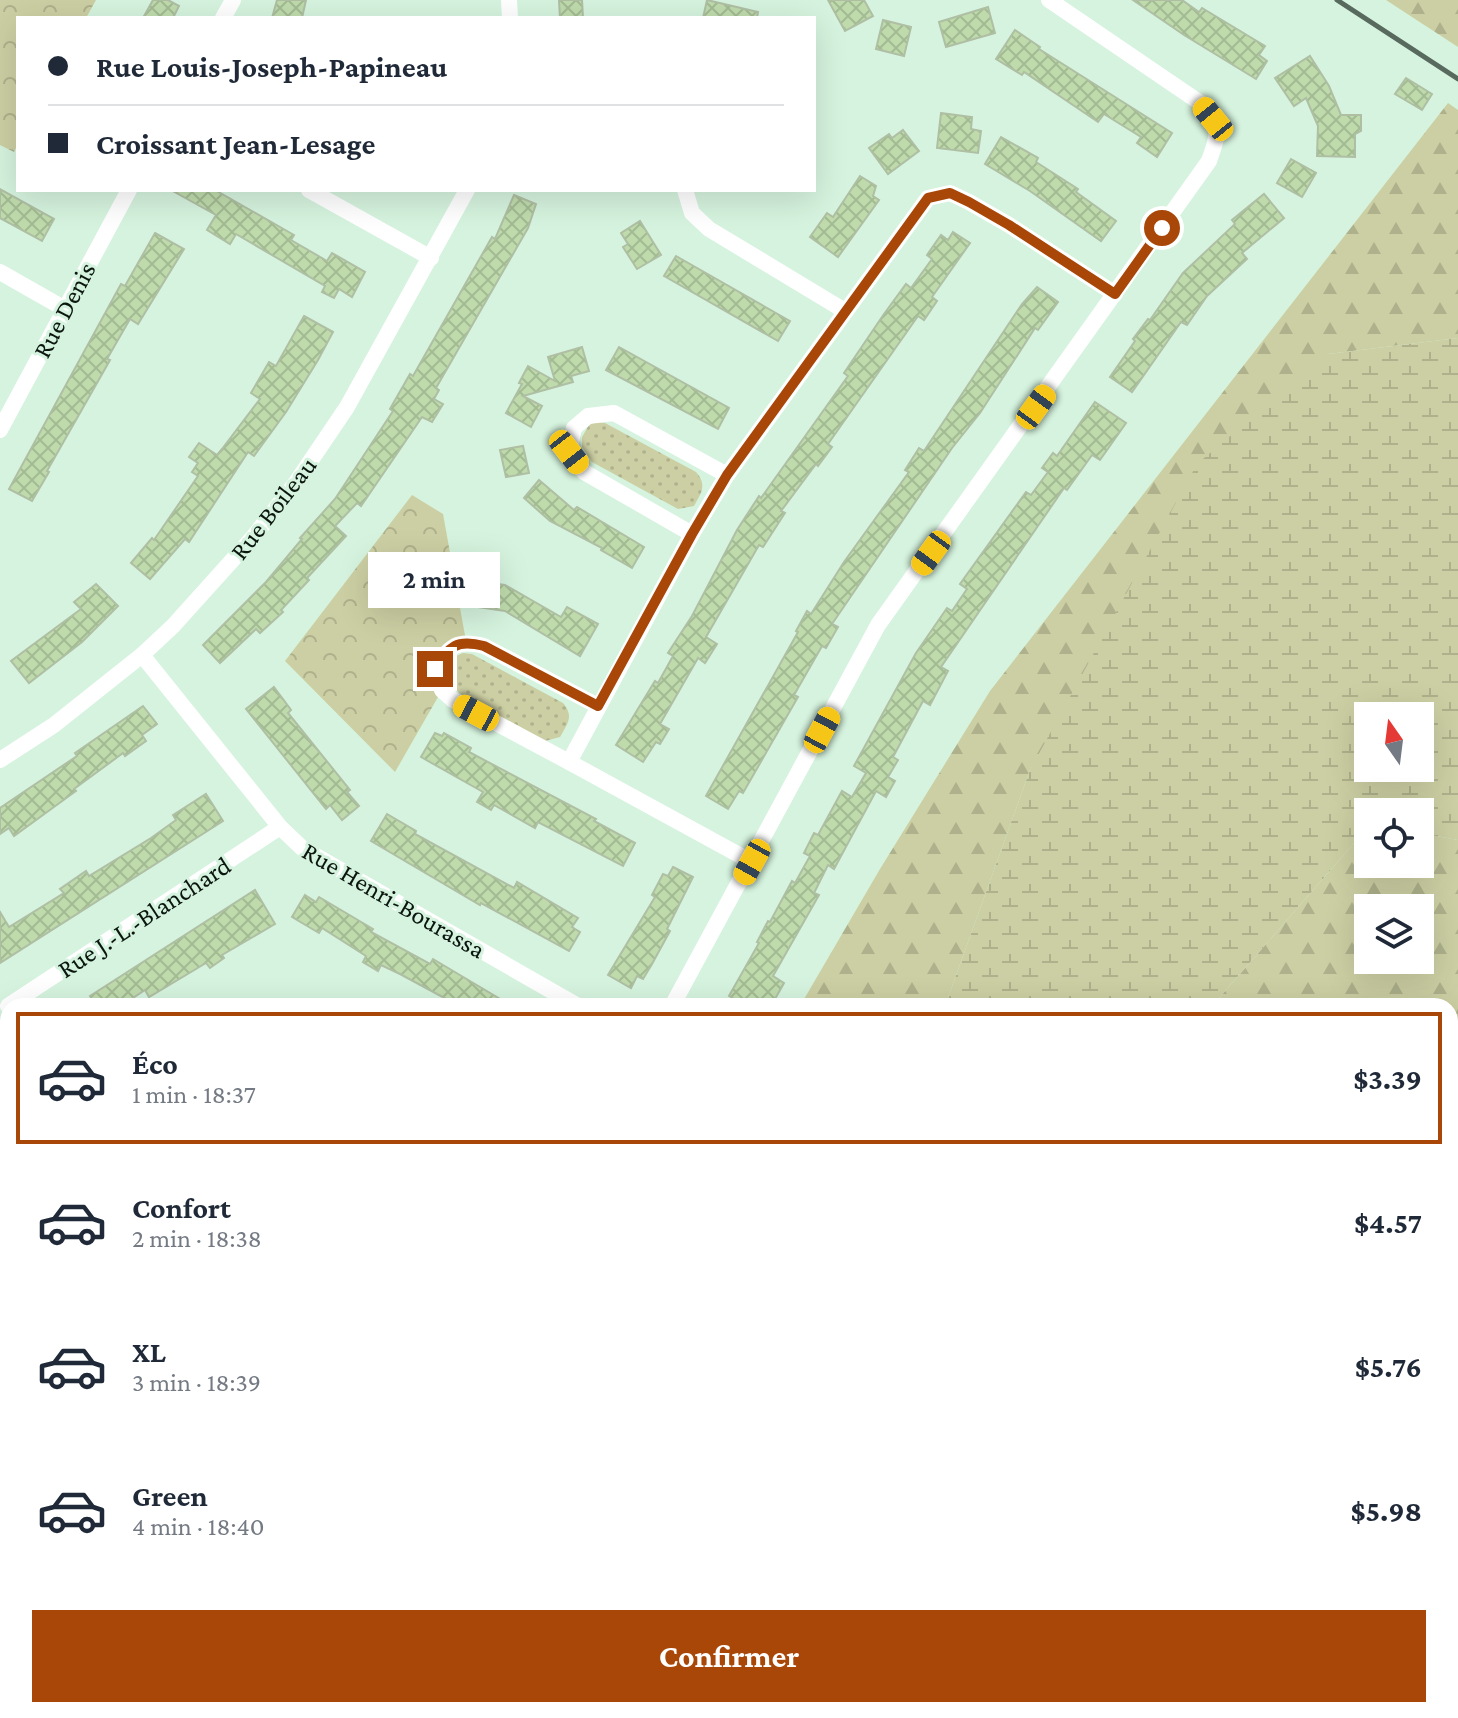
<!DOCTYPE html>
<html lang="fr">
<head>
<meta charset="utf-8">
<style>
  :root { --surface:#fff; --page:#f2f2f3; --text:#1f2937; --muted:#747a83; --line:#e0e1e3; --accent:#a94709 }
  body { margin:0; font-family:"Crimson Pro",serif; background:var(--page); color:var(--text); height:100vh; display:flex; flex-direction:column; font-size:30px; white-space:nowrap }
  * { box-sizing:border-box; margin:0 }
  p { font-size:26px; color:var(--muted) }
  .icon { flex:none; width:44px; height:44px; fill:none; stroke:currentColor; stroke-width:2; stroke-linecap:round; stroke-linejoin:round }
  .map { position:relative; flex:1; overflow:hidden }
  .sheet { position:absolute; left:0px; top:998px; width:1458px; height:720px; display:flex; flex-direction:column; background:var(--surface); border-radius:24px 24px 0 0; box-shadow:0 8px 32px #0002 }
  .sheet>* { flex:none }
  .top-card { position:absolute; left:16px; top:16px; width:800px; height:176px; border-radius:0px; box-shadow:0 8px 32px #0002; display:grid; align-content:center; height:176px; padding:0 32px; background:var(--surface) }
  .needle { width:52px; rotate:346deg }
  .tools { position:absolute; left:1354px; top:702px; display:grid; gap:16px }
  .tools a { display:grid; place-items:center; width:80px; height:80px; border-radius:0px; background:var(--surface); box-shadow:0 8px 32px #0002; font-size:40px }
  .end { position:absolute; width:36px; height:36px; margin:-18px; border:10px solid #a94709; background:#fff; box-shadow:0 0 0 4px #fff }
  .from { border-radius:50% }
  .bubble { position:absolute; height:56px; border-radius:0px; background:var(--surface); box-shadow:0 8px 32px #0002; font-size:26px; font-weight:700; line-height:56px; text-align:center }
  .car { position:absolute; width:24px; height:48px; margin:-24px -12px; border-radius:10px; box-shadow:0 0 6px 2px #0007; background:linear-gradient(#f5c518 24%,#345 0 40%,#f5c518 0 76%,#345 0 86%,#f5c518 0) }
  .top-card b { display:flex; align-items:center; gap:28px; height:76px; font-size:30px }
  .top-card b+b { border-top:2px solid var(--line) }
  .top-card i { width:20px; height:20px; background:var(--text) }
  ul { padding:14px 0 0; list-style:none }
  li { display:flex; align-items:center; gap:24px; height:132px; margin:0 16px 12px; padding:0 16px; border:4px solid transparent; border-radius:0px }
  li div { flex:1 }
  li b { display:block; font-size:30px }
  li em { font-style:normal; font-weight:700 }
  li.current { border-color:var(--accent) }
  li>.icon { width:72px; height:72px; stroke-width:1.5 }
  .button { display:flex; gap:16px; margin-top:auto; padding:16px 32px }
  .button a { flex:1; height:92px; border-radius:0px; background:var(--accent); color:#fff; font-size:32px; font-weight:700; line-height:92px; text-align:center }
  .map>svg:first-child { display:block }
  .grass { fill:url(#grass-dots) }
  .forest { fill:url(#forest-firs); fill-rule:evenodd }
  .wetland { fill:url(#wetland-marsh); fill-rule:evenodd }
  .park { fill:url(#park-crowns) }
  .building { fill:url(#building-cross-hatch); stroke:#afbfa4; stroke-width:2 }
  .lines { fill:none; stroke-linecap:round; stroke-linejoin:round }
  .street { stroke:#fff; stroke-width:16 }
  .rail { stroke:#586a5e; stroke-width:5 }
  .route { stroke:#a94709; stroke-width:10 }
  .labels { text-anchor:middle; stroke-width:6; stroke-linejoin:round; paint-order:stroke }
  .street-label { font-size:26px; fill:#0b160f; stroke:#d5f3de }
</style>
</head>
<body>
<div class="map">
<svg width="1458" height="1718" viewBox="0 0 1458 1718">
  <defs>
    <pattern id="grass-dots" width="8" height="8" patternUnits="userSpaceOnUse" patternTransform="scale(2)"><rect width="8" height="8" fill="#cccfa3"/><path d="M2 2h.1M6 6h.1" fill="none" stroke="#aeb18b" stroke-width="1.8" stroke-linecap="round"/></pattern>
    <pattern id="forest-firs" width="22" height="20" patternUnits="userSpaceOnUse" patternTransform="scale(2)"><rect width="22" height="20" fill="#cccfa3"/><path d="M5 1l3.5 6h-7zM16 11l3.5 6h-7z" fill="#aeb18b"/></pattern>
    <pattern id="wetland-marsh" width="20" height="14" patternUnits="userSpaceOnUse" patternTransform="scale(2)"><rect width="20" height="14" fill="#cccfa3"/><path d="M1 5h8M5 5V1M11 12h8M15 12V8" fill="none" stroke="#aeb18b"/></pattern>
    <pattern id="park-crowns" width="20" height="18" patternUnits="userSpaceOnUse" patternTransform="scale(2)"><rect width="20" height="18" fill="#cccfa3"/><path d="M2 6a3 3 0 1 1 6 0M12 15a3 3 0 1 1 6 0" fill="none" stroke="#aeb18b"/></pattern>
    <pattern id="building-cross-hatch" width="8" height="8" patternUnits="userSpaceOnUse" patternTransform="scale(2)"><rect width="8" height="8" fill="#bfdbac"/><path d="M0 0l8 8M0 8l8-8" fill="none" stroke="#a3bb93"/></pattern>
  </defs>
  <rect width="100%" height="100%" fill="#d5f3de"/>
  <g class="grass">
    <path d="M596 422 605 423 696 472C707 485 702 492 694 506L678 509 592 462 582 447V437L589 425Z"/>
    <path d="M463 653 472 654 563 703C574 716 568 723 560 737L545 741 459 693 448 679 449 668 456 656Z"/>
  </g>
  <g class="forest">
    <polygon points="1386,0 1458,0 1458,47"/>
    <polygon points="1448,103 1458,110 1458,338 1328,354 1030,770 945,1006 800,1006 880,869 990,691"/>
    <path d="M1368 827V864H1420V833L1458 840V1095L1450 1100V1006H1212ZM1368 908H1420V960H1368Z"/>
    <polygon points="1450,1554 1458,1574 1458,1646 1450,1647"/>
    <polygon points="490,1710 707,1710 704,1718 485,1718"/>
    <rect x="1114" y="1710" width="259" height="8"/>
  </g>
  <g class="wetland">
    <path d="M1458 338V840L1420 833V812H1368V827L1212 1006H945L1030 770 1197 464 1328 354ZM1368 716H1420V768H1368Z"/>
    <polygon points="707,1710 1114,1710 1114,1718 704,1718"/>
  </g>
  <g class="park">
    <polygon points="0,0 96,0 86,18 18,18 18,144 14,152 0,145"/>
    <polygon points="412,495 443,514 466,641 436,669 442,690 395,772 285,661"/>
  </g>
  <g class="building">
    <polygon points="153,0 168,0 179,6 173,18 143,18"/>
    <polygon points="277,0 306,0 302,18 272,18"/>
    <polygon points="559,0 582,0 583,18 560,18"/>
    <polygon points="707,0 758,12 757,18 703,18"/>
    <polygon points="828,0 864,0 873,16 845,31"/>
    <polygon points="1133,0 1182,0 1199,12 1202,8 1265,46 1259,55 1267,61 1256,79 1184,35"/>
    <polygon points="988,7 995,33 946,47 939,22"/>
    <polygon points="883,20 911,27 904,56 876,49"/>
    <polygon points="1015,30 1040,47 1039,49 1172,133 1157,157 1137,143 1141,137 1104,114 1098,122 1024,72 1022,75 996,59"/>
    <polygon points="1310,56 1329,86 1341,115 1361,115 1361,131 1355,134 1355,157 1317,156 1318,126 1306,98 1294,106 1275,78"/>
    <polygon points="1406,78 1432,94 1422,110 1395,94"/>
    <polygon points="941,113 972,117 971,129 981,131 978,153 937,148"/>
    <polygon points="903,130 919,151 888,174 869,148 889,134 892,138"/>
    <polygon points="1001,137 1038,158 1036,162 1078,189 1076,192 1116,221 1101,241 1030,191 985,164"/>
    <polygon points="1291,159 1316,173 1302,197 1277,183"/>
    <polygon points="860,176 876,186 873,196 879,200 838,257 810,237 827,213 833,217"/>
    <polygon points="0,189 54,219 42,241 0,218"/>
    <polygon points="171,190 215,190 294,235 291,240 327,261 332,253 365,272 352,297 339,289 334,298 322,292 325,286 236,234 230,244 207,230 216,215"/>
    <polygon points="1264,194 1284,218 1242,253 1247,259 1207,296 1187,325 1181,322 1132,392 1110,377 1135,341 1133,339 1148,319 1150,320 1183,273 1235,224 1232,220"/>
    <polygon points="514,195 536,204 528,228 436,388 439,390 434,399 443,404 432,422 422,417 361,506 357,503 335,526 346,536 307,578 309,580 281,610 283,612 260,633 256,629 220,663 203,645 266,582 302,539 300,538 335,499 393,411 390,409 410,374 413,376 492,237 495,239"/>
    <polygon points="640,221 661,255 637,269 623,247 628,244 621,233"/>
    <polygon points="953,232 970,243 932,297 937,301 924,320 918,316 828,444 832,447 818,466 816,464 781,511 785,513 763,547 759,545 706,637 717,644 705,663 698,658 660,724 669,729 660,744 656,742 643,762 616,745 655,681 658,683 673,656 668,653 692,616 737,530 759,496 761,498 848,376 844,373 884,314 906,284 911,288 932,259 927,255 941,235 948,240"/>
    <polygon points="155,233 184,249 138,324 130,319 107,359 110,360 47,471 49,472 32,501 9,489 121,284 125,286"/>
    <polygon points="676,256 790,321 778,341 664,276"/>
    <polygon points="1037,287 1058,302 1038,330 1035,328 980,413 952,448 832,624 838,627 826,648 822,646 794,695 798,697 743,793 739,791 728,809 706,796 798,632 796,631 807,611 811,614 844,562 909,472 905,470 919,448 924,451 1022,304"/>
    <polygon points="304,316 333,332 318,360 286,412 254,456 248,452 189,542 185,539 150,579 131,563 152,538 154,540 198,476 192,472 198,463 189,457 199,443 217,455 222,449 260,399 251,393 269,362 276,366"/>
    <polygon points="582,347 589,371 571,376 573,382 523,396 542,406 531,427 506,413 522,384 519,383 528,366 555,381 548,357"/>
    <polygon points="619,347 729,408 718,429 606,370"/>
    <polygon points="1095,402 1126,423 1100,460 1092,455 1067,490 1064,488 941,667 948,671 930,705 923,701 893,757 898,760 888,777 895,781 886,797 876,791 834,869 828,865 814,893 819,895 773,976 784,983 771,1006 746,1006 729,996 759,943 757,942 768,921 770,922 792,881 795,883 810,856 804,853 814,833 818,835 842,791 852,797 866,773 854,766 916,653 947,608 952,611 967,589 960,584 1026,492 1031,495 1048,472 1042,468 1053,453 1057,456"/>
    <polygon points="523,446 529,473 506,477 500,450"/>
    <polygon points="539,480 574,510 577,507 644,547 632,568 601,550 602,548 550,521 524,498"/>
    <polygon points="470,580 505,585 561,617 567,607 598,624 580,656 505,611 477,607 478,603 468,602"/>
    <polygon points="96,584 118,606 82,642 29,683 11,661 81,609 74,602"/>
    <polygon points="274,687 291,710 288,713 350,790 347,792 359,806 342,820 330,805 326,809 246,709"/>
    <polygon points="143,706 157,724 142,735 146,741 125,756 123,753 74,789 76,791 14,836 9,828 0,834 0,808 77,756 75,753"/>
    <polygon points="435,733 442,736 444,733 471,748 469,752 596,819 594,821 635,843 623,866 538,822 535,828 494,805 491,810 477,802 483,792 421,757"/>
    <polygon points="206,794 223,821 0,963 0,912 9,927 64,893 60,889 86,871 89,876 151,838 176,820 173,815"/>
    <polygon points="387,814 416,831 415,834 514,888 517,882 578,918 572,927 580,932 569,951 481,903 480,905 371,841"/>
    <polygon points="673,867 693,877 667,929 670,931 652,964 643,979 637,976 631,988 608,975 655,897 652,895 663,874 668,876"/>
    <polygon points="255,890 275,924 222,955 224,958 210,968 206,963 149,997 145,990 121,1006 96,1006 90,996"/>
    <polygon points="305,895 316,902 319,897 373,929 371,932 430,964 433,959 512,1006 447,1006 450,1001 400,974 381,965 378,971 363,962 366,956 322,928 319,933 292,917"/>
  </g>
  <g class="lines">
    <g class="street">
      <polyline points="509,0 510,18"/>
      <polyline points="223,18 233,0"/>
      <polyline points="309,190 431,258"/>
      <polyline points="685,190 692,213 709,229 845,311"/>
      <polyline points="0,272 65,309"/>
      <polyline points="0,430 129,190"/>
      <polyline points="692,534 584,472 569,452 574,428 588,416 614,413 727,475"/>
      <polyline points="142,655 280,827 302,848 578,1006"/>
      <polyline points="0,760 54,725 142,655 173,626 254,536 295,484 347,407 467,190"/>
      <path d="M569 762 453 700 442 690 435 669C450 646 456 639 484 646L598 706"/>
      <polyline points="752,862 569,762 692,534 727,475 928,198 950,193 969,202 1009,225 1115,294"/>
      <polyline points="8,1006 280,827"/>
      <path d="M672 1006 878 625 1209 161C1220 130 1220 128 1199 102L1049 0"/>
      <polyline points="0,1238 8,1242"/>
      <polyline points="0,1476 8,1481"/>
      <polyline points="0,1711 13,1718"/>
      <polyline points="345,1718 349,1710"/>
    </g>
    <polyline class="rail" points="1337,0 1458,79"/>
  </g>
  <g class="lines">
    <path class="route" d="M435 669C450 646 456 639 484 646L598 706 692 534 727 475 928 198 950 193 969 202 1009 225 1115 294 1162 228"/>
  </g>
  <g class="labels">
    <g class="street-label">
      <text transform="translate(64 310) rotate(-62)" y="9">Rue Denis</text>
      <text transform="translate(273 508) rotate(-52)" y="9">Rue Boileau</text>
      <text transform="translate(394 900) rotate(30)" y="9">Rue Henri-Bourassa</text>
      <text transform="translate(144 917) rotate(-33)" y="9">Rue J.-L.-Blanchard</text>
    </g>
  </g>
</svg>
<div class="tools">
<a><svg class="needle" viewBox="-14 -14 28 28"><path d="M0-13l5 13h-10z" fill="#e53935"/><path d="M0 13l5-13h-10z" fill="#747a83"/></svg></a>
<a><svg class="icon" aria-label="locate" viewBox="0 0 24 24"><circle cx="12" cy="12" r="6"/><path d="M12 2v4M12 18v4M2 12h4M18 12h4"/></svg></a>
<a><svg class="icon" aria-label="layers" viewBox="0 0 24 24"><path d="M12 4l9 5-9 5-9-5zM3 14l9 5 9-5"/></svg></a>
</div>
<i class="end from" style="left:1162px;top:228px"></i>
<i class="end" style="left:435px;top:669px"></i>
<div class="bubble" style="left:368px;top:552px;width:132px">2 min</div>
<i class="car" style="left:1213px;top:119px;rotate:321deg"></i>
<i class="car" style="left:1036px;top:407px;rotate:36deg"></i>
<i class="car" style="left:569px;top:452px;rotate:142deg"></i>
<i class="car" style="left:931px;top:553px;rotate:216deg"></i>
<i class="car" style="left:476px;top:713px;rotate:298deg"></i>
<i class="car" style="left:822px;top:730px;rotate:28deg"></i>
<i class="car" style="left:752px;top:862px;rotate:209deg"></i>
<div class="top-card">
<b><i class="from"></i>Rue Louis-Joseph-Papineau</b>
<b><i></i>Croissant Jean-Lesage</b>
</div>
<section class="sheet">
<ul>
<li class="current"><svg class="icon" aria-label="car" viewBox="0 0 24 24"><path d="M5 17H2v-5l4-1 3-4h7l3 4 3 1v5h-3M9 17h6M6 11h13"/><circle cx="7" cy="17" r="2"/><circle cx="17" cy="17" r="2"/></svg><div><b>Éco</b><p>1 min · 18:37</p></div><em>$3.39</em></li>
<li><svg class="icon" aria-label="car" viewBox="0 0 24 24"><path d="M5 17H2v-5l4-1 3-4h7l3 4 3 1v5h-3M9 17h6M6 11h13"/><circle cx="7" cy="17" r="2"/><circle cx="17" cy="17" r="2"/></svg><div><b>Confort</b><p>2 min · 18:38</p></div><em>$4.57</em></li>
<li><svg class="icon" aria-label="car" viewBox="0 0 24 24"><path d="M5 17H2v-5l4-1 3-4h7l3 4 3 1v5h-3M9 17h6M6 11h13"/><circle cx="7" cy="17" r="2"/><circle cx="17" cy="17" r="2"/></svg><div><b>XL</b><p>3 min · 18:39</p></div><em>$5.76</em></li>
<li><svg class="icon" aria-label="car" viewBox="0 0 24 24"><path d="M5 17H2v-5l4-1 3-4h7l3 4 3 1v5h-3M9 17h6M6 11h13"/><circle cx="7" cy="17" r="2"/><circle cx="17" cy="17" r="2"/></svg><div><b>Green</b><p>4 min · 18:40</p></div><em>$5.98</em></li>
</ul>
<div class="button"><a>Confirmer</a></div>
</section>
</div>
</body>
</html>
